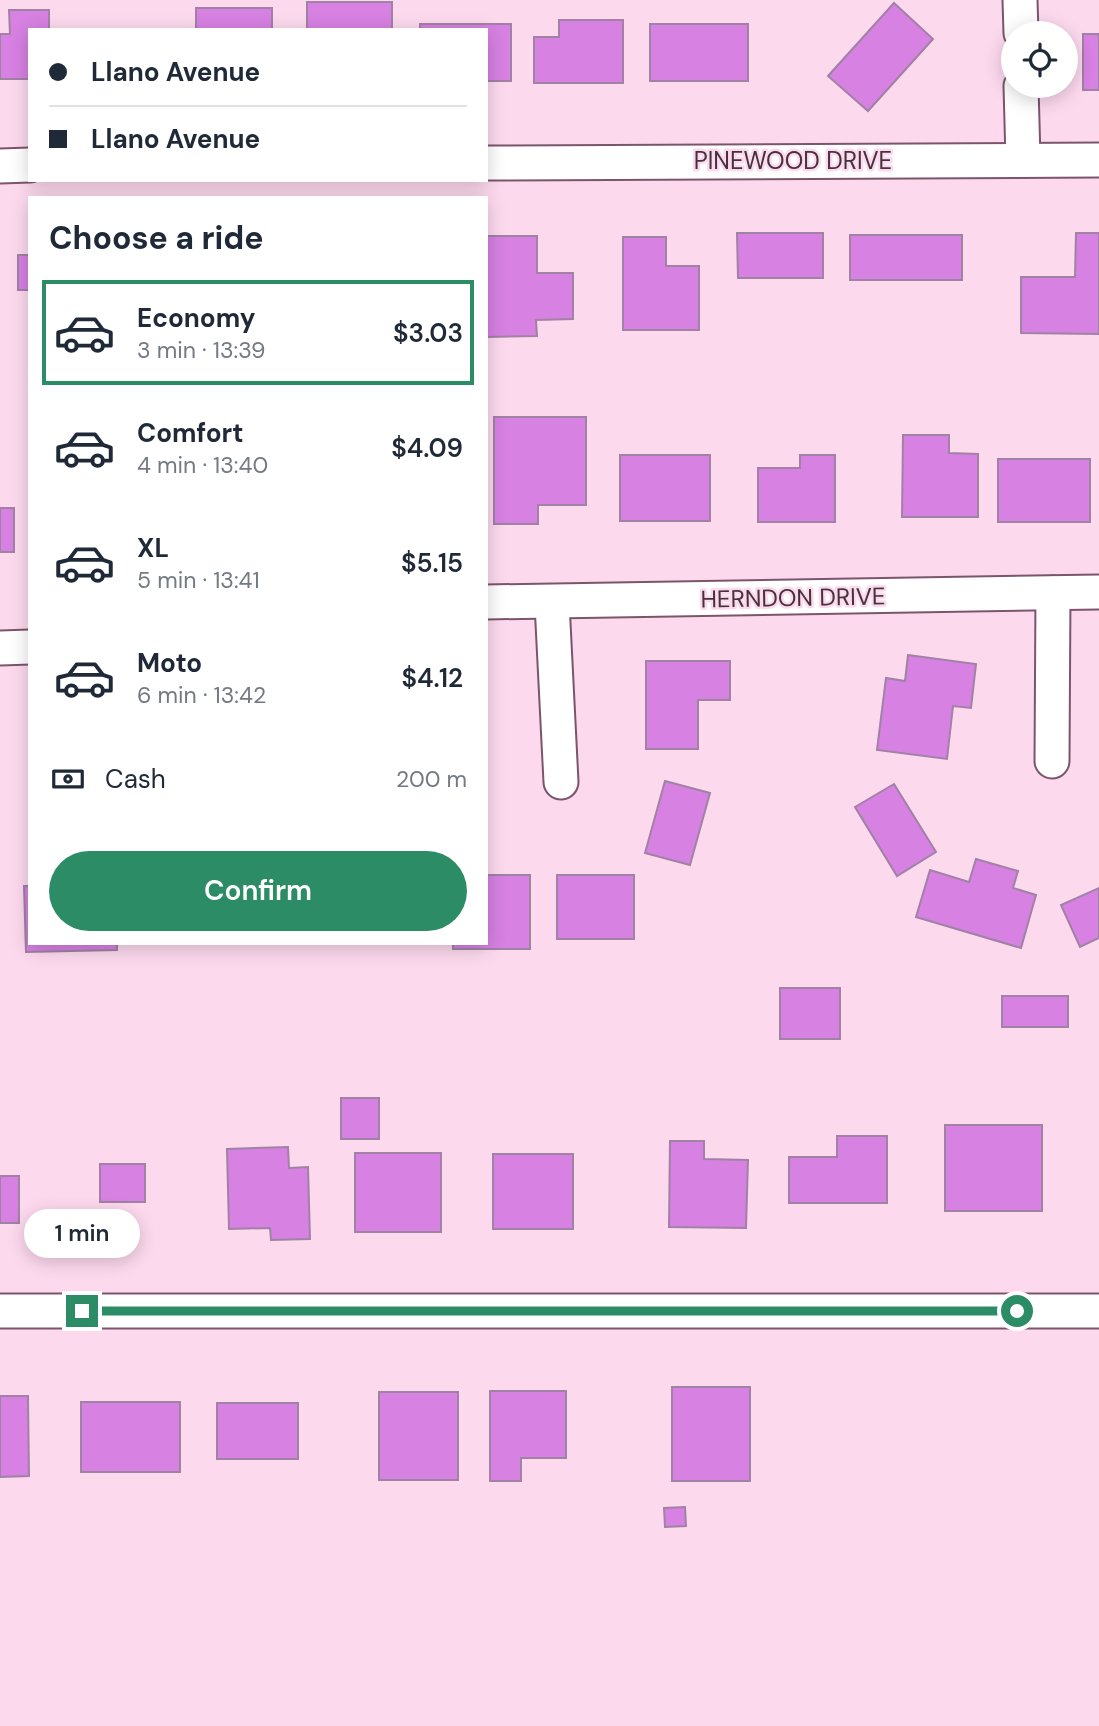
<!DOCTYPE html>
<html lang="en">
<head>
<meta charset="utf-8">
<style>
  :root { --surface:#fff; --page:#f6f6f7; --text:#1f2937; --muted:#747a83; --line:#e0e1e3; --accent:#2b8c65 }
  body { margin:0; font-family:"DM Sans",sans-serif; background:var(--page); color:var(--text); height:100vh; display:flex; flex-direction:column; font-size:26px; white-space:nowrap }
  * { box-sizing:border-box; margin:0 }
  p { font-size:23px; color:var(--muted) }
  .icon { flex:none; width:38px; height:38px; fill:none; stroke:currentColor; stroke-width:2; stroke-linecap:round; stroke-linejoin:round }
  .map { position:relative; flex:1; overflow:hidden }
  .panel { position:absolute; left:28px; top:196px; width:460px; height:749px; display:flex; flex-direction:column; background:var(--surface); border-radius:0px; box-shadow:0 4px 18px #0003 }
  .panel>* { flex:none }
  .hud { position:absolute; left:28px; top:28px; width:460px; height:154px; border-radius:0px; box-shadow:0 4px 18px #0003; display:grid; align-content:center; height:154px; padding:0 21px; background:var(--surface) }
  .controls { position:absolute; left:1001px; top:21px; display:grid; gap:14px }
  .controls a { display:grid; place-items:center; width:77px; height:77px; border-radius:50%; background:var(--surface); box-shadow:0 4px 18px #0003; font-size:35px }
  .end { position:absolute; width:32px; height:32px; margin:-16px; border:9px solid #2b8c65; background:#fff; box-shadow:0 0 0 4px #fff }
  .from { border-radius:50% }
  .bubble { position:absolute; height:49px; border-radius:24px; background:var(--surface); box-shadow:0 4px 18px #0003; font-size:23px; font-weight:600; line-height:49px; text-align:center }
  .hud b { display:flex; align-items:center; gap:24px; height:66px; font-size:26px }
  .hud b+b { border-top:2px solid var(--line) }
  .hud i { width:18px; height:18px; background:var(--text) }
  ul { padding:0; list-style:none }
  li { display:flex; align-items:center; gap:21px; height:105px; margin:0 14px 10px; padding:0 7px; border:4px solid transparent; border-radius:0px }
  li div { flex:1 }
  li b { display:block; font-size:26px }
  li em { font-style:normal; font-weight:600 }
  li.selected { border-color:var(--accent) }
  li>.icon { width:63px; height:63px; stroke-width:1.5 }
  h2 { padding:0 21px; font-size:32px; line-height:84px }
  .pay { display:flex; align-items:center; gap:18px; height:77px; padding:0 21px; font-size:26px }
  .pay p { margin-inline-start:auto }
  .primary-button { display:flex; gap:14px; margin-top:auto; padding:14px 21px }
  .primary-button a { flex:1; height:80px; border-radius:42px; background:var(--accent); color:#fff; font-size:28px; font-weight:600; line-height:80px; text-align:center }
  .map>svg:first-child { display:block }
  .building { fill:#d781e3; stroke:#a082a4; stroke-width:2 }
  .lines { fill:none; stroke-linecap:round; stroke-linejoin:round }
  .minor-casing { stroke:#7b556c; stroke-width:37 }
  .minor { stroke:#fff; stroke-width:33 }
  .route { stroke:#2b8c65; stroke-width:9 }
  .labels { text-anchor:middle; stroke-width:5; stroke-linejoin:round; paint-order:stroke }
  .street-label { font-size:24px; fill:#44323d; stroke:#fdd9ee }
</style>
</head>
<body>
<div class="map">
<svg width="1099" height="1726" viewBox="0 0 1099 1726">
  <rect width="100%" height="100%" fill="#fdd9ee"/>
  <g class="building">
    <rect x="307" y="2" width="85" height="28"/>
    <polygon points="894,3 933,39 868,111 828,76"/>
    <rect x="196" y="8" width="76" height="22"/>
    <polygon points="9,10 49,10 49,30 30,30 30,79 0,79 0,34 10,34"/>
    <polygon points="559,20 623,20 623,83 534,83 534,37 559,37"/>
    <polygon points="420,24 511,24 511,81 486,81 486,30 420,30"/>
    <rect x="650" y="24" width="98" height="57"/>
    <rect x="1083" y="34" width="16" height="56"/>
    <polygon points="737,233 823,233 823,278 738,278"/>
    <polygon points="1076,233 1099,233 1099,334 1021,333 1021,277 1075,277"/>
    <rect x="850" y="235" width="112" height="45"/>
    <polygon points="486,236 537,236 537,273 573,273 573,319 536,320 537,336 487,337"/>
    <polygon points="623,237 666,237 666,266 699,266 699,330 623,330"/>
    <rect x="18" y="255" width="12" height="35"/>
    <polygon points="494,417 586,417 586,505 538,505 538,524 494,524"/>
    <polygon points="903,435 949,435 949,453 978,454 978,517 902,517"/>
    <rect x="620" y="455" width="90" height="66"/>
    <polygon points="800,455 835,455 835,522 758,522 758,468 800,468"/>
    <rect x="998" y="459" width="92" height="63"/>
    <rect x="0" y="508" width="14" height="44"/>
    <polygon points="908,655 976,664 971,708 953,706 947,759 877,750 886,678 905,681"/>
    <polygon points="646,661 730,661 730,700 698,700 698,749 646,749"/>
    <polygon points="665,781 710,793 690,865 645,853"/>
    <polygon points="894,784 936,852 897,876 855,807"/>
    <polygon points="976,859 1018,871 1013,888 1036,895 1021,948 916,917 930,870 969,882"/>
    <polygon points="486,875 530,875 530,949 453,949 453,943 486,943"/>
    <rect x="557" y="875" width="77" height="64"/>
    <polygon points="24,886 30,886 30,943 117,943 117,950 26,952"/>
    <polygon points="1099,888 1099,938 1080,947 1061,905"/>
    <rect x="780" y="988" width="60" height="51"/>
    <rect x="1002" y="996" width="66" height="31"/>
    <rect x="341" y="1098" width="38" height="41"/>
    <rect x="945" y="1125" width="97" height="86"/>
    <polygon points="837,1136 887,1136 887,1203 789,1203 789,1157 837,1157"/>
    <polygon points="670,1141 704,1141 704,1159 748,1160 746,1228 669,1227"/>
    <polygon points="288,1147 289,1168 308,1167 310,1239 271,1240 270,1228 229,1229 227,1149"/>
    <rect x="355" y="1153" width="86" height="79"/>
    <rect x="493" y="1154" width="80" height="75"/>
    <rect x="100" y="1164" width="45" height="38"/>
    <rect x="0" y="1176" width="19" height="47"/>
    <rect x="672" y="1387" width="78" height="94"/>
    <polygon points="490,1391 566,1391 566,1458 521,1458 521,1481 490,1481"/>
    <rect x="379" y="1392" width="79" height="88"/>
    <polygon points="0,1396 28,1396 29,1476 0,1477"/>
    <rect x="81" y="1402" width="99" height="70"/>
    <rect x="217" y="1403" width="81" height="56"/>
    <polygon points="685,1507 686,1526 665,1527 664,1508"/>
  </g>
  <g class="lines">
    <g class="minor-casing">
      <g id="minor">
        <polyline points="1020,0 1021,33"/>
        <polyline points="1021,86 1023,159"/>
        <polyline points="486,163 1099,160"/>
        <polyline points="0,166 30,165"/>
        <polyline points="486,602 1099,592"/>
        <polyline points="552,603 561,782"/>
        <polyline points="0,648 30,647"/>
        <polyline points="1052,761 1053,593"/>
        <polyline points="0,1311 1099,1311"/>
      </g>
    </g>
    <use href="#minor" class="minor"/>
  </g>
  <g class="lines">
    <polyline class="route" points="82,1311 1017,1311"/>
  </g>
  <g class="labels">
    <g class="street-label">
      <text x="793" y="169">PINEWOOD DRIVE</text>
      <text transform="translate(793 598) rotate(-1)" y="8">HERNDON DRIVE</text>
    </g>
  </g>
</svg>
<div class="controls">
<a><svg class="icon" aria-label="locate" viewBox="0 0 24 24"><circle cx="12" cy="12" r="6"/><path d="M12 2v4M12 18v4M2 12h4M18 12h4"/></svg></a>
</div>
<i class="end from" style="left:1017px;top:1311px"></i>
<i class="end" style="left:82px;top:1311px"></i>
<div class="bubble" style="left:24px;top:1209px;width:116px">1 min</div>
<div class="hud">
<b><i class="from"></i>Llano Avenue</b>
<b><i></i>Llano Avenue</b>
</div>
<section class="panel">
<h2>Choose a ride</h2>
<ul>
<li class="selected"><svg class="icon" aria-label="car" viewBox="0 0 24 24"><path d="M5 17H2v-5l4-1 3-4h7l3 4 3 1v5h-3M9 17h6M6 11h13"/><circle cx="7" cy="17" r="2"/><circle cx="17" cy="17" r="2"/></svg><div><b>Economy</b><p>3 min · 13:39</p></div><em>$3.03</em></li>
<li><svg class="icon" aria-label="car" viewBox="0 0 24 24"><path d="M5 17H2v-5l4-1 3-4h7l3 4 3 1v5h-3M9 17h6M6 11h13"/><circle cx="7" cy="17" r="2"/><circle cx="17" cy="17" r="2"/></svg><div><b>Comfort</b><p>4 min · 13:40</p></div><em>$4.09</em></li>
<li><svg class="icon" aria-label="car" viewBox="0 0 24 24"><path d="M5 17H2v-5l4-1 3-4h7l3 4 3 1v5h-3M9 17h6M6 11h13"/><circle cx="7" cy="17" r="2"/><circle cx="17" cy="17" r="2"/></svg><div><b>XL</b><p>5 min · 13:41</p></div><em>$5.15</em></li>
<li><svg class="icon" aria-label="car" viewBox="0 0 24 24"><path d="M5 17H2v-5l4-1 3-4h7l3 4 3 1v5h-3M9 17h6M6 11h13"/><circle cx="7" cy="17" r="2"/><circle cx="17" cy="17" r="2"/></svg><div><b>Moto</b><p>6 min · 13:42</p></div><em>$4.12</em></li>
</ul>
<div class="pay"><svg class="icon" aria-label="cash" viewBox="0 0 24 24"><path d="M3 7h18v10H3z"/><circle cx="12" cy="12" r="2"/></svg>Cash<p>200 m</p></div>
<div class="primary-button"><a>Confirm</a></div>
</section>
</div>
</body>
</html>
